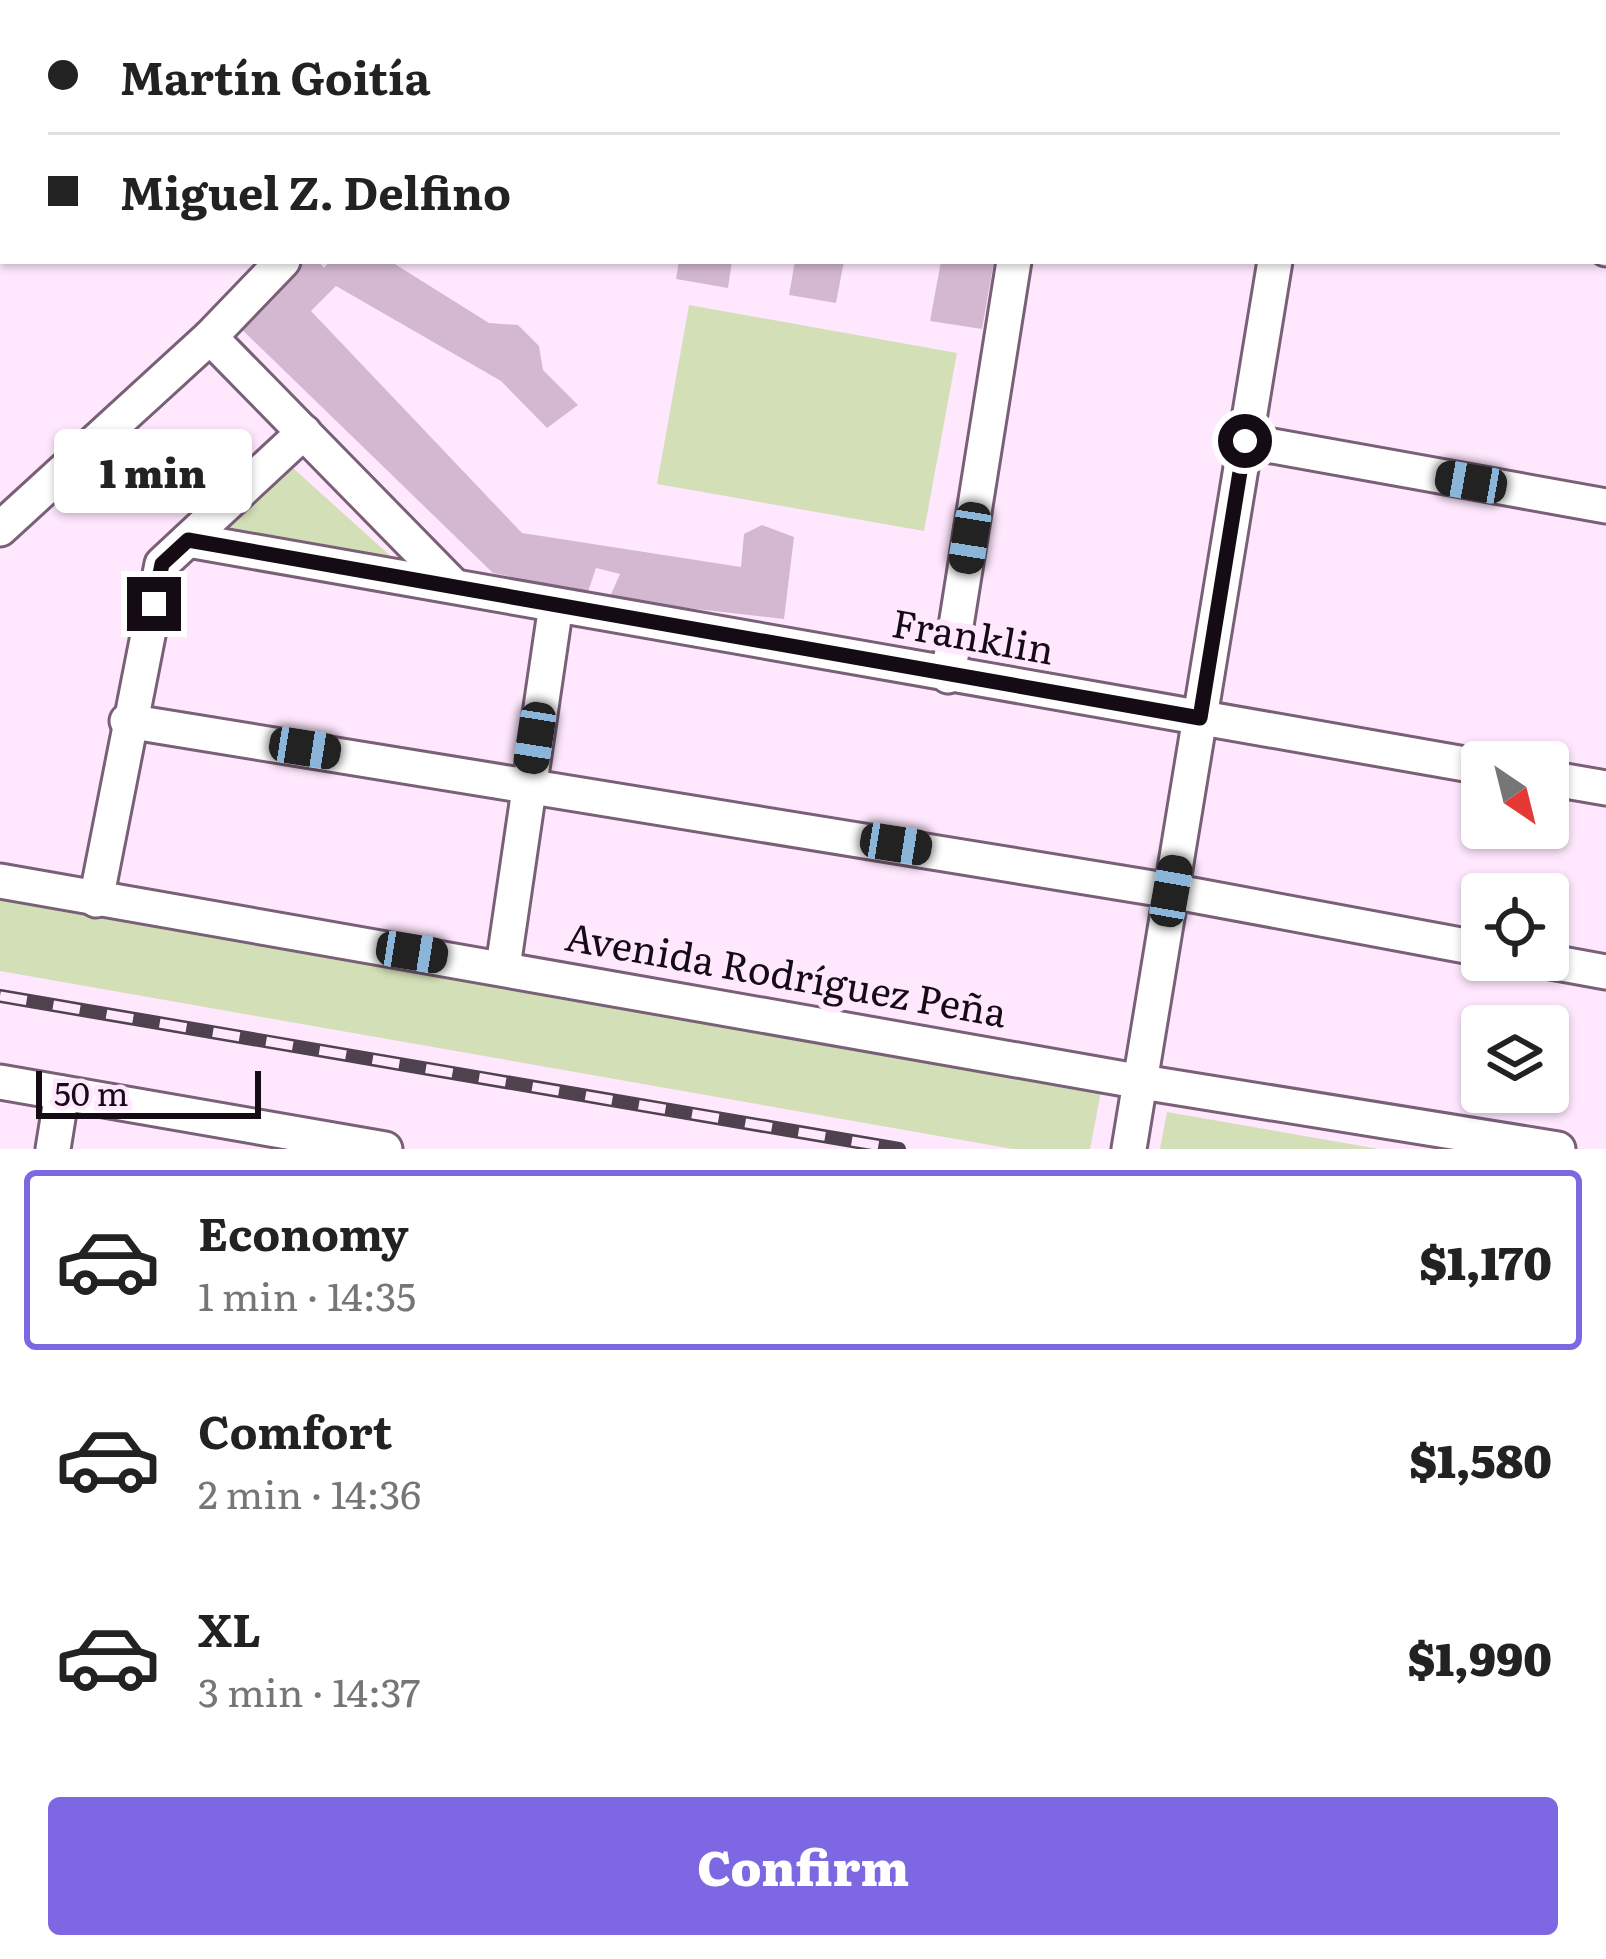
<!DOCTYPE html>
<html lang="en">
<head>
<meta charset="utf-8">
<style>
  :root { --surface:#fff; --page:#f2f2f2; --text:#222; --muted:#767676; --line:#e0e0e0; --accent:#7d67e2 }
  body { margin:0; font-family:Literata,serif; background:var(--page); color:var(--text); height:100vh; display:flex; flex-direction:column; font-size:45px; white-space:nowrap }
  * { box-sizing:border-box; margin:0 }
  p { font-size:39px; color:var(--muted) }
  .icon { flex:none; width:66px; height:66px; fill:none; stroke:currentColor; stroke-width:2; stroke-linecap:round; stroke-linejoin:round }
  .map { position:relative; height:1149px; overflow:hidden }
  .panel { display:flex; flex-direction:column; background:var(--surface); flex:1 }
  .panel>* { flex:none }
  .hud { position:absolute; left:0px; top:0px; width:1608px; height:264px; box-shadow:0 3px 9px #0004; display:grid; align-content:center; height:264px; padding:0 48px; background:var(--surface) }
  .needle { width:78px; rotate:145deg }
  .buttons { position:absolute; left:1461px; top:741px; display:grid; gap:24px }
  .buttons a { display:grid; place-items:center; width:108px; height:108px; border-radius:12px; background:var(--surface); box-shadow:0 3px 9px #0004; font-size:60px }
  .scale { position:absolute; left:36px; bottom:30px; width:225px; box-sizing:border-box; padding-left:12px; border:6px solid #150b14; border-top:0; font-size:33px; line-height:42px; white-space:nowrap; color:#150b14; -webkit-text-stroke:9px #ffe8fe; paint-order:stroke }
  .end { position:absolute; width:54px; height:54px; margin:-27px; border:15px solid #150b14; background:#fff; box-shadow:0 0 0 6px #fff }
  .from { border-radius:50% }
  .bubble { position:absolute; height:84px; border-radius:12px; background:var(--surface); box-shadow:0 3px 9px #0004; font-size:39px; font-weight:800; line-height:84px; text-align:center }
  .car { position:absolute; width:36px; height:72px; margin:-36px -18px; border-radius:15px; box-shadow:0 0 9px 3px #0007; background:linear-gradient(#222 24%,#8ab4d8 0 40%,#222 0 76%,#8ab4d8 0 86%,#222 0) }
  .hud b { display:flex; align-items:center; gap:42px; height:114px; font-size:45px }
  .hud b+b { border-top:3px solid var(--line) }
  .hud i { width:30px; height:30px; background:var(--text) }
  ul { padding:21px 0 0; list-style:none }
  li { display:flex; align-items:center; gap:36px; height:180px; margin:0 24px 18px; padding:0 24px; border:6px solid transparent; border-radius:12px }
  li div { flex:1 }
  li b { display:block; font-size:45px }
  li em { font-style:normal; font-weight:800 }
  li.selected { border-color:var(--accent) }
  li>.icon { width:108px; height:108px; stroke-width:1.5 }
  .primary-button { display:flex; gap:24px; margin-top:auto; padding:24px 48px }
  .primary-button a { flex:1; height:138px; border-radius:12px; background:var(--accent); color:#fff; font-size:48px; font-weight:800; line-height:138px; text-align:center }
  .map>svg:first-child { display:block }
  .green { fill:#d3dfb7 }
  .building { fill:#d4b8d2 }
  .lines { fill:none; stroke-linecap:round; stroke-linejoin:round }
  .minor-casing { stroke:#796077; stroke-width:39 }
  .path { stroke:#928191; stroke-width:6; stroke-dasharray:6 6; stroke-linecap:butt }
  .minor { stroke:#fff; stroke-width:33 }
  .rail-casing { stroke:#4f424e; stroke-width:14 }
  .rail { stroke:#ffe8fe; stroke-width:9; stroke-dasharray:27; stroke-linecap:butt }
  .route { stroke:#150b14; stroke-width:15 }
  .labels { text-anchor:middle; stroke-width:12; stroke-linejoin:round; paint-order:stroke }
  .street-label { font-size:39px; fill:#150b14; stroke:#ffe8fe }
</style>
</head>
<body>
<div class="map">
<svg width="1606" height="1149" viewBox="0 0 1606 1149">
  <rect width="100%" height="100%" fill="#ffe8fe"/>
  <g class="green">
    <polygon points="422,0 1606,0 1606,227 1605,3"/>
    <polygon points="689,305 957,353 924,531 657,484"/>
    <polygon points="293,468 396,561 219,534"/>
    <polygon points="0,898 1101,1091 1090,1149 1013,1149 0,971"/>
    <polygon points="1167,1112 1379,1149 1160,1149"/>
  </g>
  <g class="building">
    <polygon points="290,261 318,261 324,268 330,261 390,261 489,323 518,325 539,346 543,370 578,405 547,428 501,381 336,286 311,311 522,533 741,567 744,534 762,525 794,537 784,619 609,599 620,574 596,568 588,592 493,573 232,320"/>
    <polygon points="679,261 732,261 728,288 676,279"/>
    <polygon points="795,261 844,261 836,303 789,295"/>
    <polygon points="941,261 994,261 982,329 930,321"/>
  </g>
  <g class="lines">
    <g class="minor-casing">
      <g id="minor">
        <polyline points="388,0 388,3"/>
        <polyline points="0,17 3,17"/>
        <polyline points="0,145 3,142"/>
        <polyline points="1605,248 1606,249"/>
        <polyline points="210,337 451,583"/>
        <polyline points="1245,441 1606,506"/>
        <polyline points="0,529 210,337 283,261"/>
        <polyline points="188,540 1482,767"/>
        <polyline points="948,676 1014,261"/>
        <polyline points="127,721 1171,891 1482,949"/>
        <polyline points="1548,778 1606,788"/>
        <polyline points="0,881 1142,1082 1558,1149"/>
        <polyline points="96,900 162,564 304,432"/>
        <polyline points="1540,960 1606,972"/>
        <polyline points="503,967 556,605"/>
        <polyline points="0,1082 385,1149"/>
        <polyline points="53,1149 62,1093"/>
        <polyline points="1129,1149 1275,261"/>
      </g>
    </g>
    <g class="path">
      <polyline points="449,0 452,3"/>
      <polyline points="1282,3 1282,0"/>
      <polyline points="1605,189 1606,189"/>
    </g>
    <use href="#minor" class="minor"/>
    <g class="rail-casing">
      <polyline id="rail" points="0,996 899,1149"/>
    </g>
    <use href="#rail" class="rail"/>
  </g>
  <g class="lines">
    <polyline class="route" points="154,604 162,564 188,540 1200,718 1245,441"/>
  </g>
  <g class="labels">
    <g class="street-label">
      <text transform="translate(973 637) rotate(10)" y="14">Franklin</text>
      <text transform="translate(786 975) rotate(10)" y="14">Avenida Rodríguez Peña</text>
    </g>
  </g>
</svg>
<div class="buttons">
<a><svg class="needle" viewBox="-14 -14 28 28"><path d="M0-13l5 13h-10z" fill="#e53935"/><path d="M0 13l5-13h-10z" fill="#767676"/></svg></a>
<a><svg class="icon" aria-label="locate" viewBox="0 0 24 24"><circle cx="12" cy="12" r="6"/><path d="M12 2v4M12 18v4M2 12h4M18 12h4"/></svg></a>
<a><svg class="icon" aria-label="layers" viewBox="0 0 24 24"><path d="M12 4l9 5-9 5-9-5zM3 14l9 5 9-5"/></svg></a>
</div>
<div class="scale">50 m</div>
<i class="end from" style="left:1245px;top:441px"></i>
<i class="end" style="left:154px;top:604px"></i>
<div class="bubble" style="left:54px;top:429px;width:198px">1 min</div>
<i class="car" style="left:1471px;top:482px;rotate:280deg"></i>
<i class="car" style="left:970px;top:538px;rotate:189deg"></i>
<i class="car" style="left:535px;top:738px;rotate:189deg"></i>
<i class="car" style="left:305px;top:748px;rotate:99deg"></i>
<i class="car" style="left:896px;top:844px;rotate:99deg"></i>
<i class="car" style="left:1171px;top:891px;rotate:10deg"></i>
<i class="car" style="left:412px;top:952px;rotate:99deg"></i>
<div class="hud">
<b><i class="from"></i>Martín Goitía</b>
<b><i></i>Miguel Z. Delfino</b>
</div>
</div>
<section class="panel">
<ul>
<li class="selected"><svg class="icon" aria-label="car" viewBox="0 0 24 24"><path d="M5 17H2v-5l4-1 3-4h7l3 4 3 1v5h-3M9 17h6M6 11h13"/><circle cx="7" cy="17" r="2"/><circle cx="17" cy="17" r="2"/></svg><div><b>Economy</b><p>1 min · 14:35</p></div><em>$1,170</em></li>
<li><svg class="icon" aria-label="car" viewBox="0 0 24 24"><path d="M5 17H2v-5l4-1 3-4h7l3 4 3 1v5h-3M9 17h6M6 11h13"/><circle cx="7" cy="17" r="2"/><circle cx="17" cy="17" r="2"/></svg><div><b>Comfort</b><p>2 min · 14:36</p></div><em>$1,580</em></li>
<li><svg class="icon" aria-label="car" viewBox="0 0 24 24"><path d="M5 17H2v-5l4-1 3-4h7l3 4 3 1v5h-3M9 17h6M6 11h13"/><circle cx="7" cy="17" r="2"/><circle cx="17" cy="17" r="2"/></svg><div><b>XL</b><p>3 min · 14:37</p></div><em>$1,990</em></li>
</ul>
<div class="primary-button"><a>Confirm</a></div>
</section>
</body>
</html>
